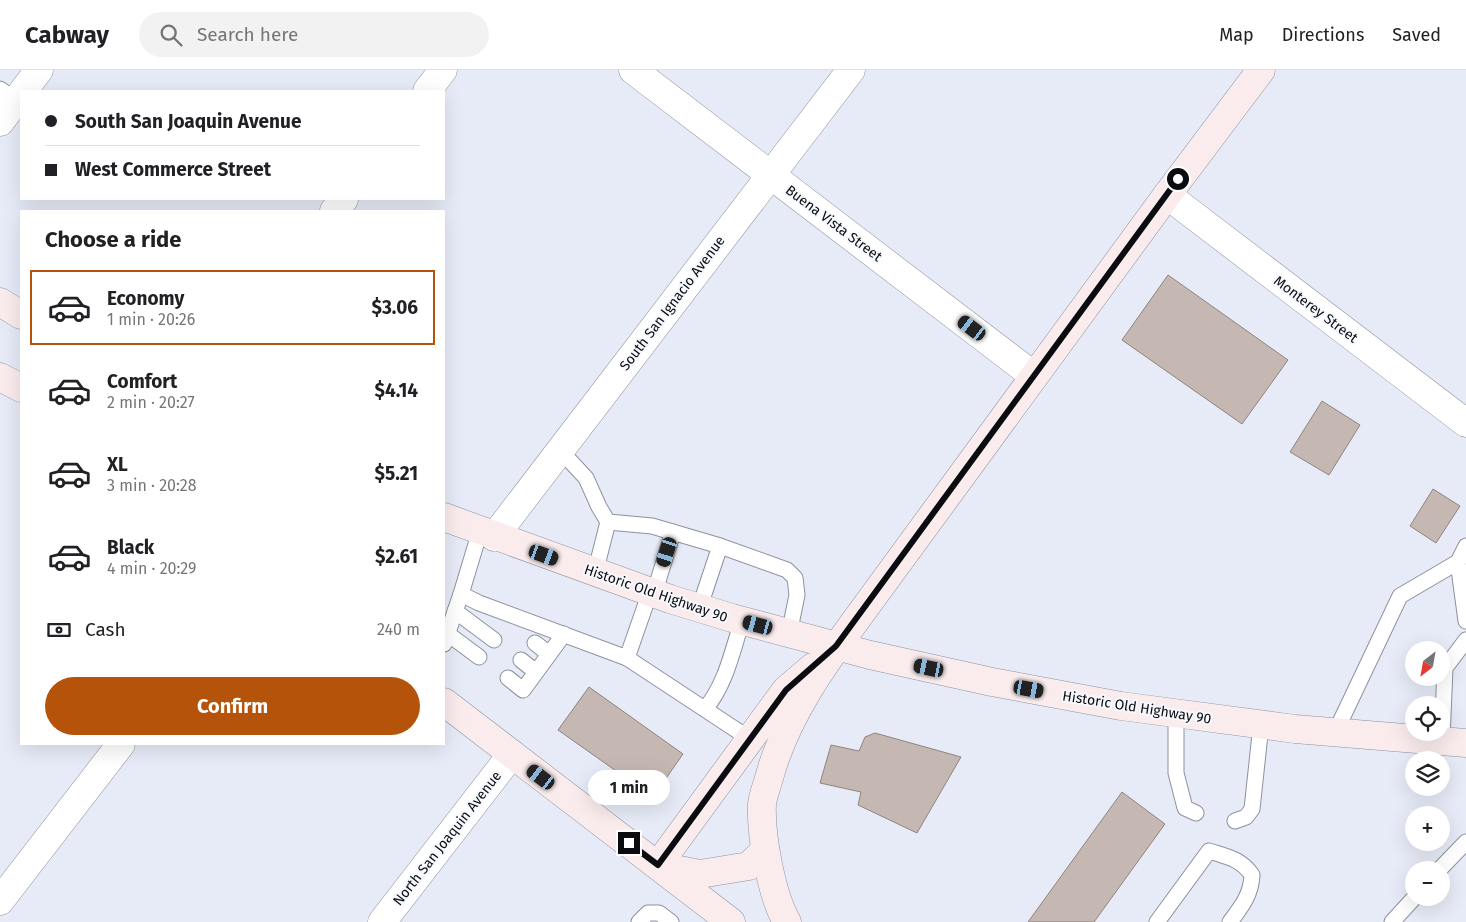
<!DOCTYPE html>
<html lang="en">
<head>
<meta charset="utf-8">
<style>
  :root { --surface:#fff; --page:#f2f2f2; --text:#202124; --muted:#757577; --line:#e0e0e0; --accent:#b45309 }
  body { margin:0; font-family:"Fira Sans",sans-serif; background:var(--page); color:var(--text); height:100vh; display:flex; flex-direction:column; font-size:19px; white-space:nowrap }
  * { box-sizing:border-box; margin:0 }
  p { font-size:16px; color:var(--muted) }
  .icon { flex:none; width:28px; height:28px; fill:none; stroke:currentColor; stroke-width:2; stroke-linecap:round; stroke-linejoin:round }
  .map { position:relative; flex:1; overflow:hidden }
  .drawer { position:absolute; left:20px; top:140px; width:425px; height:535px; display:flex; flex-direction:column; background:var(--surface); border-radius:0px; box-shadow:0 5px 20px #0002 }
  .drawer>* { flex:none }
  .hud { position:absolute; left:20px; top:20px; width:425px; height:110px; border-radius:0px; box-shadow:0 5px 20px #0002; display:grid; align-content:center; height:110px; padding:0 25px; background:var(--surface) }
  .needle { width:32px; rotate:211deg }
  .buttons { position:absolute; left:1405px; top:571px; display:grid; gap:10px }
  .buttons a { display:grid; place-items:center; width:45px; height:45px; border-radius:50%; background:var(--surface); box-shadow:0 5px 20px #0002; font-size:25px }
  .end { position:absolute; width:22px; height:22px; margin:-11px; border:6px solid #0a0c0f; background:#fff; box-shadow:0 0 0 2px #fff }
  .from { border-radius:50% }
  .bubble { position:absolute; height:35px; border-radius:18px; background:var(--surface); box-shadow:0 5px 20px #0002; font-size:16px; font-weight:700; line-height:35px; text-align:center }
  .car { position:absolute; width:15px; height:30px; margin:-15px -8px; border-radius:6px; box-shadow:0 0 4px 1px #0007; background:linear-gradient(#222 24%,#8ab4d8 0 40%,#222 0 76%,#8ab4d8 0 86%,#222 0) }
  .hud b { display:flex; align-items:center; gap:18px; height:48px; font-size:19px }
  .hud b+b { border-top:1px solid var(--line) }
  .hud i { width:12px; height:12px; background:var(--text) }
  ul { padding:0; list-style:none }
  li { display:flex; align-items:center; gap:15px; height:75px; margin:0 10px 8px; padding:0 15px; border:2px solid transparent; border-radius:0px }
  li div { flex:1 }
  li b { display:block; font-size:19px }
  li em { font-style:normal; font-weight:700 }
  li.selected { border-color:var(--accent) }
  li>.icon { width:45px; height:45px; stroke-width:1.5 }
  h2 { padding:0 25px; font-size:22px; line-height:60px }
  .pay { display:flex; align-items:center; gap:12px; height:55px; padding:0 25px; font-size:19px }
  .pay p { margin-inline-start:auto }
  .action { display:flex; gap:10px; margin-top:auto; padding:10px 25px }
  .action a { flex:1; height:58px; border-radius:30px; background:var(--accent); color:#fff; font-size:20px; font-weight:700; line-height:58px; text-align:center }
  header { display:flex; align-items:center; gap:30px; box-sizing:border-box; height:70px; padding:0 25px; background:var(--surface); border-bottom:1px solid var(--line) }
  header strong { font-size:24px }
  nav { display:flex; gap:28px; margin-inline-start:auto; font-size:18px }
  .search { width:350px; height:45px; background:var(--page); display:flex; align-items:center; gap:12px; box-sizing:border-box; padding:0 18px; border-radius:28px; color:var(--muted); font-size:19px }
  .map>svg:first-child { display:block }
  .building { fill:#c5b8b3; stroke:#90847f }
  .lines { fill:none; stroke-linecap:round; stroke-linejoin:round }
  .lane-casing { stroke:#8d929d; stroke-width:17 }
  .street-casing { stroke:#8d929d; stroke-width:29 }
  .secondary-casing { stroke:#8d929d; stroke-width:29 }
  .lane { stroke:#fff; stroke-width:15 }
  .street { stroke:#fff; stroke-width:28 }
  .secondary { stroke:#faeced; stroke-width:28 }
  .route { stroke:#0a0c0f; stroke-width:6 }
  .labels { text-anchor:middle; stroke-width:4; stroke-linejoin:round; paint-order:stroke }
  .street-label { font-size:14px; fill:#0a0c0f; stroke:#f6f8fd }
</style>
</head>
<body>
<header>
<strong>Cabway</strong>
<div class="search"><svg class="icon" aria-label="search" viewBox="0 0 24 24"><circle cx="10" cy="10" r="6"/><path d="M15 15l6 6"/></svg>Search here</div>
<nav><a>Map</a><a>Directions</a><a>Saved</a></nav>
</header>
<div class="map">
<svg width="1466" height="852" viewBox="0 0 1466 852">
  <rect width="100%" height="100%" fill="#e6ebf7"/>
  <g class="building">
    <polygon points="1168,205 1288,290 1242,354 1122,270"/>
    <polygon points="1322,331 1360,355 1329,405 1290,382"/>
    <polygon points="1433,419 1460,436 1436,473 1410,456"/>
    <polygon points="589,617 683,684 653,727 558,660"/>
    <polygon points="875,663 961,687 917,763 858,735 861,722 820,713 831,675 859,681 865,667"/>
    <polygon points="1122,722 1165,754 1094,852 1028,852"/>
  </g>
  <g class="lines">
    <g class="lane-casing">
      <g id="lane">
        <polyline points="0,19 16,31"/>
        <polyline points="560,380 586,408 599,437 608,452 595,503"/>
        <polyline points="608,452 652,456 720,476 787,500 795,508 797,525 789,564"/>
        <polyline points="480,461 461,524 479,533 627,588 650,522"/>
        <polyline points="1466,476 1458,492 1466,551"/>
        <polyline points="654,524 673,462"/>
        <polyline points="699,539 720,476"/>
        <polyline points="455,541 494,570"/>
        <polyline points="448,564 479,587"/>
        <polyline points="535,573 549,584"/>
        <polyline points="444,574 461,524"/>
        <polyline points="627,588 750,669"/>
        <polyline points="521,590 536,602"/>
        <polyline points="508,608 523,620 564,564"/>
        <path d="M705 639C726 614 732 582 742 551"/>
        <polyline points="1176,643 1176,703 1185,738 1196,743"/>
        <polyline points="1335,663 1400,526 1458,492"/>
        <polyline points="1442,670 1445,598 1466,570"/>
        <polyline points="1235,751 1246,747 1252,739 1261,655"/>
        <polyline points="1439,800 1466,772"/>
        <polyline points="639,852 648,843 659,843 671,852"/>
        <path d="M1157 852 1209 781C1228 787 1241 789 1252 805 1251 825 1242 836 1230 852"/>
        <polyline points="1392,852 1414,828"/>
      </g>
    </g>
    <g class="street-casing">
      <g id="street">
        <polyline points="633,0 1034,306"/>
        <polyline points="23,21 39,0"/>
        <polyline points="427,21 443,0"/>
        <polyline points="0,52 21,24"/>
        <polyline points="1167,125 1466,353"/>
        <polyline points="334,141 344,129"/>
        <polyline points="494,467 851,0"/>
        <polyline points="0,831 121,674"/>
        <polyline points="382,852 512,684"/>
      </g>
    </g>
    <g class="secondary-casing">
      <g id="secondary">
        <polyline points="0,232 21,245"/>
        <polyline points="0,307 21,318"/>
        <polyline points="444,447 670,529 732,548 870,585 992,612 1121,636 1295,659 1466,673"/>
        <polyline points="444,632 731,852"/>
        <polyline points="658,795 786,620 813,597"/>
        <polyline points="664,797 700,804 749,796 765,780"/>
        <path d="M787 852C777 835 772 814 768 794 764 774 761 754 762 734 763 725 767 716 769 708 786 645 826 591 864 539L1167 125 1261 0"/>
      </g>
    </g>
    <use href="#lane" class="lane"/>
    <use href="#street" class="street"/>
    <use href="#secondary" class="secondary"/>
  </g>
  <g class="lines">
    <polyline class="route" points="629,773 658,795 786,620 836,576 1178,109"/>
  </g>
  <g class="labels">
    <g class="street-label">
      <text transform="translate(834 153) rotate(37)" y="5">Buena Vista Street</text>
      <text transform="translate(672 233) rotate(-53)" y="5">South San Ignacio Avenue</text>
      <text transform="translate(1316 239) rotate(37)" y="5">Monterey Street</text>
      <text transform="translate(656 523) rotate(19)" y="5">Historic Old Highway 90</text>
      <text transform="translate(1137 637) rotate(9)" y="5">Historic Old Highway 90</text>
      <text transform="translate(447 768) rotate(-52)" y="5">North San Joaquin Avenue</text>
    </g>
  </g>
</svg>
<div class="buttons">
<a><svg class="needle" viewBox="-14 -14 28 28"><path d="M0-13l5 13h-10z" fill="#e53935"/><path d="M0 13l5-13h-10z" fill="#757577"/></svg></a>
<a><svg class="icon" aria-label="locate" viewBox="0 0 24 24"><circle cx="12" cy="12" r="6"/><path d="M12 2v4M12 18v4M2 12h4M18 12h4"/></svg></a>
<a><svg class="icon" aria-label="layers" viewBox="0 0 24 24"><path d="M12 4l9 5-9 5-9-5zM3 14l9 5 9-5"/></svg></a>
<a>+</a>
<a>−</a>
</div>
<i class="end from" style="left:1178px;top:109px"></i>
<i class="end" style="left:629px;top:773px"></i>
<div class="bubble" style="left:588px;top:700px;width:82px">1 min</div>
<i class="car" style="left:972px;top:258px;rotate:307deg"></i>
<i class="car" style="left:667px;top:482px;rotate:198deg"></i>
<i class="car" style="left:544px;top:485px;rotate:110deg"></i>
<i class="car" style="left:758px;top:555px;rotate:285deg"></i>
<i class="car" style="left:929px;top:598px;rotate:282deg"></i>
<i class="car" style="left:1029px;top:619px;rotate:100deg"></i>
<i class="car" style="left:541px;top:707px;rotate:307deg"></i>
<div class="hud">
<b><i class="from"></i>South San Joaquin Avenue</b>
<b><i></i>West Commerce Street</b>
</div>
<section class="drawer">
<h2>Choose a ride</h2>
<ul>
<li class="selected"><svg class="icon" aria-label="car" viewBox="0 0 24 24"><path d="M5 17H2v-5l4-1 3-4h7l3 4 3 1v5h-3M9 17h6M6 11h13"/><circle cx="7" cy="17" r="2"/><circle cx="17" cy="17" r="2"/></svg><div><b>Economy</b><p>1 min · 20:26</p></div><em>$3.06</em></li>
<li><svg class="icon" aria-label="car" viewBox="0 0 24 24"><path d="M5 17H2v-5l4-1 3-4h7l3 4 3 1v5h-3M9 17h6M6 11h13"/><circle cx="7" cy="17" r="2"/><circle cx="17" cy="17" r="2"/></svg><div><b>Comfort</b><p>2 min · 20:27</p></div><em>$4.14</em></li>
<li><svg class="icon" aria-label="car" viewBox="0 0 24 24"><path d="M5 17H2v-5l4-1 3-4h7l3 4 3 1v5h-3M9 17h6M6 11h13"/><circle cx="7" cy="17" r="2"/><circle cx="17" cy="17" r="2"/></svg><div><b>XL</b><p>3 min · 20:28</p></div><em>$5.21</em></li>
<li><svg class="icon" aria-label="car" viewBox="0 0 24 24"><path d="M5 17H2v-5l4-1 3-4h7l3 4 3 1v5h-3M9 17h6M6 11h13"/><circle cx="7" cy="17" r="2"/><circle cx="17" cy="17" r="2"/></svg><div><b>Black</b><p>4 min · 20:29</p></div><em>$2.61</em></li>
</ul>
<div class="pay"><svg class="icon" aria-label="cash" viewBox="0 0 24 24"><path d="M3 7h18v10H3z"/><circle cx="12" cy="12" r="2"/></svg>Cash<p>240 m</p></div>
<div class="action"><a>Confirm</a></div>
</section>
</div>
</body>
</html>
